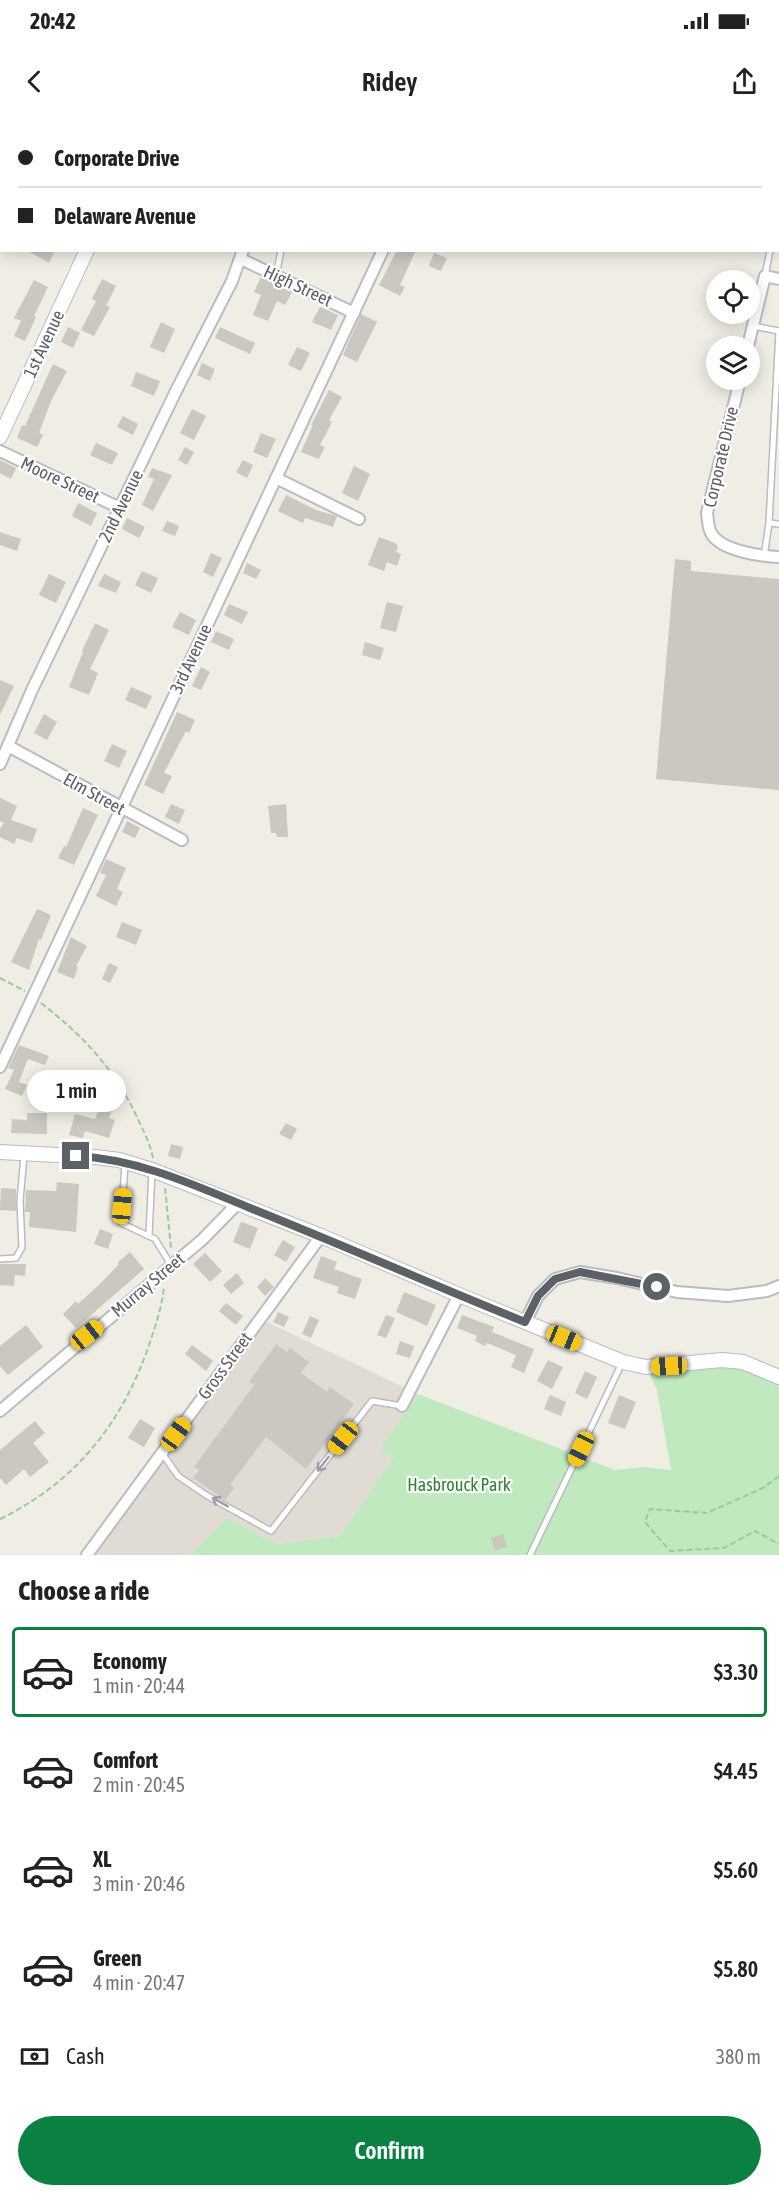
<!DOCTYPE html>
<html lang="en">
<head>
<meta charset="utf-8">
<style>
  :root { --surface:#fff; --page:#f6f6f6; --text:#222; --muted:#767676; --line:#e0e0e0; --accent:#0b8043 }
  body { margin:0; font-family:"Asap Condensed",sans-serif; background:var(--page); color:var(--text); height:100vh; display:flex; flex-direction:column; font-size:22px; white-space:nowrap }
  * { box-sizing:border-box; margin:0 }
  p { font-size:20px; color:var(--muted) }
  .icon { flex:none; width:33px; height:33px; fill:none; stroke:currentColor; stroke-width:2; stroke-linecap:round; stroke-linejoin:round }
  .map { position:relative; height:1435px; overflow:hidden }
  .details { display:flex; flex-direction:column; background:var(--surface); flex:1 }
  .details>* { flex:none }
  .top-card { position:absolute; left:0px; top:0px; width:780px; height:132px; box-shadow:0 3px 15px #0003; display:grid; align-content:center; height:132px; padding:0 18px; background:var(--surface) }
  .buttons { position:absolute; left:706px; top:150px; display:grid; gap:12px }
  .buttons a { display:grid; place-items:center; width:54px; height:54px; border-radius:50%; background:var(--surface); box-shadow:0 3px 15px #0003; font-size:30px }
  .end { position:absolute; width:27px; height:27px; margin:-14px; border:8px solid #5c6166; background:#fff; box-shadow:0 0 0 3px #fff }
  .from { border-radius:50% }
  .bubble { position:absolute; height:42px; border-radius:21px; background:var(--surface); box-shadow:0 3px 15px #0003; font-size:20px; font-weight:600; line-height:42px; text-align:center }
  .car { position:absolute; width:18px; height:36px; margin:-18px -9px; border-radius:8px; box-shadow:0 0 4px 2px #0007; background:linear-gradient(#f5c518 24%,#345 0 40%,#f5c518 0 76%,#345 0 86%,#f5c518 0) }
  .top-card b { display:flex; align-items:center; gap:21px; height:57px; font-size:22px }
  .top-card b+b { border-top:2px solid var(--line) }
  .top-card i { width:15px; height:15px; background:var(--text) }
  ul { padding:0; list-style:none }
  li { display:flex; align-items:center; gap:18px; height:90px; margin:0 12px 9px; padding:0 6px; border:3px solid transparent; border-radius:6px }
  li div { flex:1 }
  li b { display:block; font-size:22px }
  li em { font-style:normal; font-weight:600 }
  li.selected { border-color:var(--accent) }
  li>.icon { width:54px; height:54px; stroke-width:1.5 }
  h2 { padding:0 18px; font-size:27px; line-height:72px }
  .pay { display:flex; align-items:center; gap:15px; height:66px; padding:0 18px; font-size:22px }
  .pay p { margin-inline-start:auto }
  .cta { display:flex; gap:12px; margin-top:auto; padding:12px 18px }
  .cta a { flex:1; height:69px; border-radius:36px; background:var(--accent); color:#fff; font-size:24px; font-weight:600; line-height:69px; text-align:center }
  .status { display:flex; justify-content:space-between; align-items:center; height:42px; padding:0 30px; background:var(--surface); direction:ltr }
  .status svg { height:16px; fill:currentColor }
  header { display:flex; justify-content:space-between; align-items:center; height:78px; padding:0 18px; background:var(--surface); font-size:27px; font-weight:600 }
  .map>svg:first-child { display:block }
  .education { fill:#e0dcd3 }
  .green { fill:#c0e9bf }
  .building { fill:#cbc7c1 }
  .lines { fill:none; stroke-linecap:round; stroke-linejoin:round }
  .service-casing { stroke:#b9bcc1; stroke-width:8 }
  .minor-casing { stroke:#b9bcc1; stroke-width:14 }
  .tertiary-casing { stroke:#b9bcc1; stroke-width:16 }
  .path { stroke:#97cba4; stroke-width:2; stroke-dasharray:6 3; stroke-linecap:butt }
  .service { stroke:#fff; stroke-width:5 }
  .minor { stroke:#fff; stroke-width:10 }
  .tertiary { stroke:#fff; stroke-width:14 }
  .oneway { stroke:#9da0a3 }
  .route { stroke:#5c6166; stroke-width:8 }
  .labels { text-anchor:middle; stroke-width:4.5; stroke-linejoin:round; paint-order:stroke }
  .street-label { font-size:18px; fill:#5c6166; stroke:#fff }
  .park-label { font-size:18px; fill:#2d832f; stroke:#fff }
</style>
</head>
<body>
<div class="status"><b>20:42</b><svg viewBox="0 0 49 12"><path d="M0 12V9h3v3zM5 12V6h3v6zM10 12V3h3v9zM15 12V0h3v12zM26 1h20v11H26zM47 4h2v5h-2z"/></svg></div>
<header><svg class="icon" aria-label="back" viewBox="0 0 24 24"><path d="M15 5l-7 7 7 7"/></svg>Ridey<svg class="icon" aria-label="share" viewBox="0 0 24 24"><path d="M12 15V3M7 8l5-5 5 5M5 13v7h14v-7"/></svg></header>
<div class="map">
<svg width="779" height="1435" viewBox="0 0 779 1435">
  <rect width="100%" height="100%" fill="#f0ede4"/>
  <polygon class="education" points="267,1202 418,1274 382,1328 393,1338 340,1416 277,1424 227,1398 190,1435 94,1435"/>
  <polygon class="green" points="722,1240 779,1257 779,1435 190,1435 227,1398 277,1424 340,1416 393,1338 381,1328 418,1274 615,1350 645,1347 671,1350 657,1270 646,1247"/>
  <g class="building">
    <polygon points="26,130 55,130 49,143"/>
    <polygon points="397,130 416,130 400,165 405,167 400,176 379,165"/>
    <polygon points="434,133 447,138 441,151 429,146"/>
    <polygon points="261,157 292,172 285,185 277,181 268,201 253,195 261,175 254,172"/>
    <polygon points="102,159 116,166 106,186 110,187 94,216 81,210 96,181 92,179"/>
    <polygon points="34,160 48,167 34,196 36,197 25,221 14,216 21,201 14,198"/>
    <polygon points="320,187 338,195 331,210 312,202"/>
    <polygon points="361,194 377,202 357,242 343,235"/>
    <polygon points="161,202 175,209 164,233 150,227"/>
    <polygon points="68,207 80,213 73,228 61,222"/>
    <polygon points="220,207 255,223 250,234 215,218"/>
    <polygon points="297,227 310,233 301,251 288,245"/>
    <polygon points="202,243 215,249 210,261 197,255"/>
    <polygon points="53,244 67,251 51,281 39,313 43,315 37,327 17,318 22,305 25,306"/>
    <polygon points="136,252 160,261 154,276 131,266"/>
    <polygon points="329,270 342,277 329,300 332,302 320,325 325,327 319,339 301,332 313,305 311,305"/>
    <polygon points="192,289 206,296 194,320 180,313"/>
    <polygon points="123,296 138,304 133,315 117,307"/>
    <polygon points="261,313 276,319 267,338 253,332"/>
    <polygon points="96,323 118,333 112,345 90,335"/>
    <polygon points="185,327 194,332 187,345 178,340"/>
    <polygon points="0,340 16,348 11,359 0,353"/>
    <polygon points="243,340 253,345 247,358 236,352"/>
    <polygon points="354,346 370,354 358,381 342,373"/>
    <polygon points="152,348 172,355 153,391 142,385 154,359 148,357"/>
    <polygon points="286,375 316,390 337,396 333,407 305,398 303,403 278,391"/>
    <polygon points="78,383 97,393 91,406 72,396"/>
    <polygon points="127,398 145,407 139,418 122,409"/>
    <polygon points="167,401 179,406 175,416 162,411"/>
    <polygon points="0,412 21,419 17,431 0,425"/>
    <polygon points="379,417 395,423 398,426 396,432 401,434 397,446 387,442 384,451 368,445"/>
    <polygon points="211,433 222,438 213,457 203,452"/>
    <polygon points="675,439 691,441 691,451 779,459 779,670 656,659"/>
    <polygon points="247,443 261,450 256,459 243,453"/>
    <polygon points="142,451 158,458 151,473 135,465"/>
    <polygon points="49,454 66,462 56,483 39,475"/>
    <polygon points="104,454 121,462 116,473 98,466"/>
    <polygon points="387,482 403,486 396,512 380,508"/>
    <polygon points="229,484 248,492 242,504 224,495"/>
    <polygon points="180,492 196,500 189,515 172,507"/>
    <polygon points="95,503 109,510 90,549 98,553 89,575 69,567 83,532 82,531"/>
    <polygon points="216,511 234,519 229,530 211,522"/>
    <polygon points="365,522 384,528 380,540 362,535"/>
    <polygon points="201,547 210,552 201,570 192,566"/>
    <polygon points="0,560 14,566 0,595"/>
    <polygon points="131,567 152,576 146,589 125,580"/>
    <polygon points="177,592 195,600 189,613 186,611 164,653 172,656 163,674 144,665"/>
    <polygon points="44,594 57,602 47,620 34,613"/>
    <polygon points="112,624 127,631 119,648 104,641"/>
    <polygon points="0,678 17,686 11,700 37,709 32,723 17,718 14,724 0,717 0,709 4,703 0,701"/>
    <polygon points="171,684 185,690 179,704 165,697"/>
    <polygon points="286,684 288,717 277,717 276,713 271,713 268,686"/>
    <polygon points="83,688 98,695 74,745 58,738 64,726 66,727"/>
    <polygon points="127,701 140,708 135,718 122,712"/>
    <polygon points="106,739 126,748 117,769 123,772 116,786 96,776 106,755 100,753"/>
    <polygon points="37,789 51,795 41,820 39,819 29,850 11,842"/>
    <polygon points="122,802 142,810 136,825 116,817"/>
    <polygon points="71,817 87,826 76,846 78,847 74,859 57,852"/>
    <polygon points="109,843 118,847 110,863 102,859"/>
    <polygon points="19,925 49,936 45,945 28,939 19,962 27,965 22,976 5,969 14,950 8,948"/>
    <polygon points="106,971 118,976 109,998 115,1000 109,1018 85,1011 83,1018 69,1015 75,994 95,999"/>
    <polygon points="27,993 47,993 47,1014 11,1013 12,999 27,1000"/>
    <polygon points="286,1003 297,1009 291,1020 279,1014"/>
    <polygon points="171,1024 183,1027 180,1039 168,1036"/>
    <polygon points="57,1062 79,1064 76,1112 29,1107 30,1092 25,1092 26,1070 56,1071"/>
    <polygon points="1,1068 16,1069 16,1091 0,1090"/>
    <polygon points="241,1102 258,1108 250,1129 233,1122"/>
    <polygon points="100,1109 113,1114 108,1129 94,1124"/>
    <polygon points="283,1120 295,1127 286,1142 274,1135"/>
    <polygon points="130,1132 144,1149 76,1208 63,1194 76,1181 78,1184 103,1161 119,1144 118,1142"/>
    <polygon points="205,1133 222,1151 210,1162 193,1144"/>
    <polygon points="321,1136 337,1142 334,1149 362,1159 355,1179 337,1173 339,1167 313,1158"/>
    <polygon points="0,1144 26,1144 25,1156 15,1155 14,1166 0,1165"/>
    <polygon points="237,1153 244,1163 231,1174 223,1165"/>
    <polygon points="265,1158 274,1167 265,1176 257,1167"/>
    <polygon points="404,1172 436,1185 427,1206 396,1192"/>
    <polygon points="226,1183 243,1196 236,1205 219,1191"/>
    <polygon points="278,1192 289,1197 284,1207 273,1202"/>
    <polygon points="386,1195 395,1198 386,1218 377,1215"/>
    <polygon points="462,1195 494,1207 492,1212 534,1229 524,1253 511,1247 516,1235 487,1223 485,1226 475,1221 477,1216 457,1208"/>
    <polygon points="310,1196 319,1200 311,1218 302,1214"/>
    <polygon points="26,1205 43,1227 8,1255 0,1246 0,1226"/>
    <polygon points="400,1221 414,1226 410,1238 396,1234"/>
    <polygon points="276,1224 287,1232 290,1228 309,1242 301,1253 327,1272 330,1267 354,1284 306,1349 266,1317 230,1365 234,1368 225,1380 193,1358 199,1350 194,1347 254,1265 249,1262"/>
    <polygon points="192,1225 213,1241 206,1251 185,1234"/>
    <polygon points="548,1240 563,1247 552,1269 537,1261"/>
    <polygon points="585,1251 597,1257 587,1279 575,1273"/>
    <polygon points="550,1275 566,1282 561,1296 544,1289"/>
    <polygon points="619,1275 636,1282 625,1309 608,1303"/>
    <polygon points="140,1299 155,1308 144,1327 128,1318"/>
    <polygon points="35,1301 45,1313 33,1323 49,1342 30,1357 24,1349 6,1365 0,1358 0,1330"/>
    <polygon points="503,1414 507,1427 495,1430 491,1418"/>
  </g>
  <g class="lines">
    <g class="service-casing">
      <g id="service">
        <polyline points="731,0 732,2"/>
        <polyline points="778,63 779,63"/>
        <polyline points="276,156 281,130"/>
        <polyline points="765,156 770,130"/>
        <polyline points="753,206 779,211"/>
        <polyline points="779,211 769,403 779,404"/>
        <polyline points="764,437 769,403"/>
        <polyline points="125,1044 121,1103 155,1119 171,1145"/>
        <polyline points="149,1115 152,1051"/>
        <polyline points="0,1139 16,1138 22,1127 20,1081 24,1035"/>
        <polyline points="162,1333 178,1356 206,1375 271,1411 372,1281 402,1286"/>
        <polyline points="530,1435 622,1243"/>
      </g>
    </g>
    <g class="minor-casing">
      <g id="minor">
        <polyline points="275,2 275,0"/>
        <polyline points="437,2 438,0"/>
        <polyline points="566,2 566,0"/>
        <polyline points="241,139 354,193"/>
        <polyline points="748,226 765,156 779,159"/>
        <path d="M740 260 707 393C708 399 708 408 711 413 721 431 760 436 779 437"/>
        <polyline points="0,331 120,388"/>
        <polyline points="276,358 359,399"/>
        <polyline points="8,626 182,720"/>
        <polyline points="0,644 32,570 175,273 232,161 243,130"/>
        <polyline points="0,947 383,130"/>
        <polyline points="525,1202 538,1176 555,1159 580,1152 617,1158 677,1172 728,1176 767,1171 779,1166"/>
        <polyline points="402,1286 459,1175"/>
        <polyline points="0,1291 203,1119 238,1083"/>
        <polyline points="87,1435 321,1116"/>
      </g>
    </g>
    <g class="tertiary-casing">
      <g id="tertiary">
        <polyline points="112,2 112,0"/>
        <polyline points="0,317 87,130"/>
        <polyline points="0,1032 96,1037 119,1040 152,1050 321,1116 459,1175 623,1242 646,1247 722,1240 743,1242 779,1257"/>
      </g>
    </g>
    <g class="path">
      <polyline points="0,858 25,871"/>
      <path d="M41 883C82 915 114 948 136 995 143 1010 150 1023 153 1038"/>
      <polyline points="165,1068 171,1128"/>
      <polyline points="779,1356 763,1368 707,1393 650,1389 645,1402 670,1431 724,1428 755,1411 779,1424"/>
      <path d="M0 1399C74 1363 121 1305 148 1228 155 1207 162 1188 164 1166"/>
    </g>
    <use href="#service" class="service"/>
    <use href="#minor" class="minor"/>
    <use href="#tertiary" class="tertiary"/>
  </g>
  <defs><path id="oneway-shaft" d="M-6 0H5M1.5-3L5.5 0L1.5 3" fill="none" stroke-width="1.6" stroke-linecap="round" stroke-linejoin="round" transform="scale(1.5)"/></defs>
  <g class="oneway">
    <use href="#oneway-shaft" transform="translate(323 1344) rotate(128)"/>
    <use href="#oneway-shaft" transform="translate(220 1382) rotate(-151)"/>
  </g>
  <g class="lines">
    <path class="route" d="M76 1036C138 1039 194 1065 250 1088 343 1125 433 1165 525 1202L538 1176 555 1159 580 1152 657 1167"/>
  </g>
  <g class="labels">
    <g class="street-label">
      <text transform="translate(298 166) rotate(25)" y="6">High Street</text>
      <text transform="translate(44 224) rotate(-65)" y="6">1st Avenue</text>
      <text transform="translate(721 337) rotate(-77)" y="6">Corporate Drive</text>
      <text transform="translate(60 360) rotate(25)" y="6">Moore Street</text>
      <text transform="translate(121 386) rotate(-64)" y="6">2nd Avenue</text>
      <text transform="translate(191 539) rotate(-65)" y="6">3rd Avenue</text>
      <text transform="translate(94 674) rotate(29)" y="6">Elm Street</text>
      <text transform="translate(148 1165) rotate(-40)" y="6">Murray Street</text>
      <text transform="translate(225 1246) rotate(-54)" y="6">Gross Street</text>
    </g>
    <g class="park-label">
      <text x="459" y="1371">Hasbrouck Park</text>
    </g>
  </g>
</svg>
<div class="buttons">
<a><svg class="icon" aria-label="locate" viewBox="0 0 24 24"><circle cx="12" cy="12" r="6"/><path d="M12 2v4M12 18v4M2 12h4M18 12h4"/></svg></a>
<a><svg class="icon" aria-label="layers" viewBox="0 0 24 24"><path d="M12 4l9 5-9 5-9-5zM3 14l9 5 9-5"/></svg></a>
</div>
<i class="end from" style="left:657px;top:1167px"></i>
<i class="end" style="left:76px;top:1036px"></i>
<div class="bubble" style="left:27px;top:950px;width:99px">1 min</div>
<i class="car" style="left:122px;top:1086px;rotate:5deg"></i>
<i class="car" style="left:87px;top:1215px;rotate:51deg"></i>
<i class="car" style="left:564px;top:1218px;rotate:112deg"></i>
<i class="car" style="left:669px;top:1246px;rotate:267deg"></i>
<i class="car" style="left:176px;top:1314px;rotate:36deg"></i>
<i class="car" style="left:343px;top:1318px;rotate:218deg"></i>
<i class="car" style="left:581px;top:1329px;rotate:205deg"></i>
<div class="top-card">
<b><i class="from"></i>Corporate Drive</b>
<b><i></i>Delaware Avenue</b>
</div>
</div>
<section class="details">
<h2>Choose a ride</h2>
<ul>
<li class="selected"><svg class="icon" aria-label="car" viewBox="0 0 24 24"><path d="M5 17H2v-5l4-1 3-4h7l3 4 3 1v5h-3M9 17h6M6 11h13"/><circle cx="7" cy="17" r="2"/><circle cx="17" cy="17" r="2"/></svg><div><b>Economy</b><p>1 min · 20:44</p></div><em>$3.30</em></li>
<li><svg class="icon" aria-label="car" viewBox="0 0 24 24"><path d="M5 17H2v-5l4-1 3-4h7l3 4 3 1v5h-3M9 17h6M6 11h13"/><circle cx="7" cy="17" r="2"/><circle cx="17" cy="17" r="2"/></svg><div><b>Comfort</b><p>2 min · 20:45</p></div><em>$4.45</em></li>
<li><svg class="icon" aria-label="car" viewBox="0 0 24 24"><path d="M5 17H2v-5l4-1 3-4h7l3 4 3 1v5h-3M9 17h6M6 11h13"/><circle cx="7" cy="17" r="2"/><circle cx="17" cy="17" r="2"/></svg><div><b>XL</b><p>3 min · 20:46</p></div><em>$5.60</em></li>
<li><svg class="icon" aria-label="car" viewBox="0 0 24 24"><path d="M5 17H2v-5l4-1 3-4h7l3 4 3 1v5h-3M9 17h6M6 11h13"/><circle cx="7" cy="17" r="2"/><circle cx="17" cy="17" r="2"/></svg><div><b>Green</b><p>4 min · 20:47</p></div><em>$5.80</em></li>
</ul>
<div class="pay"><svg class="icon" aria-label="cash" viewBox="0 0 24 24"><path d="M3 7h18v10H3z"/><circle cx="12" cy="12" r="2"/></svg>Cash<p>380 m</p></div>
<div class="cta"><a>Confirm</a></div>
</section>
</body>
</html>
